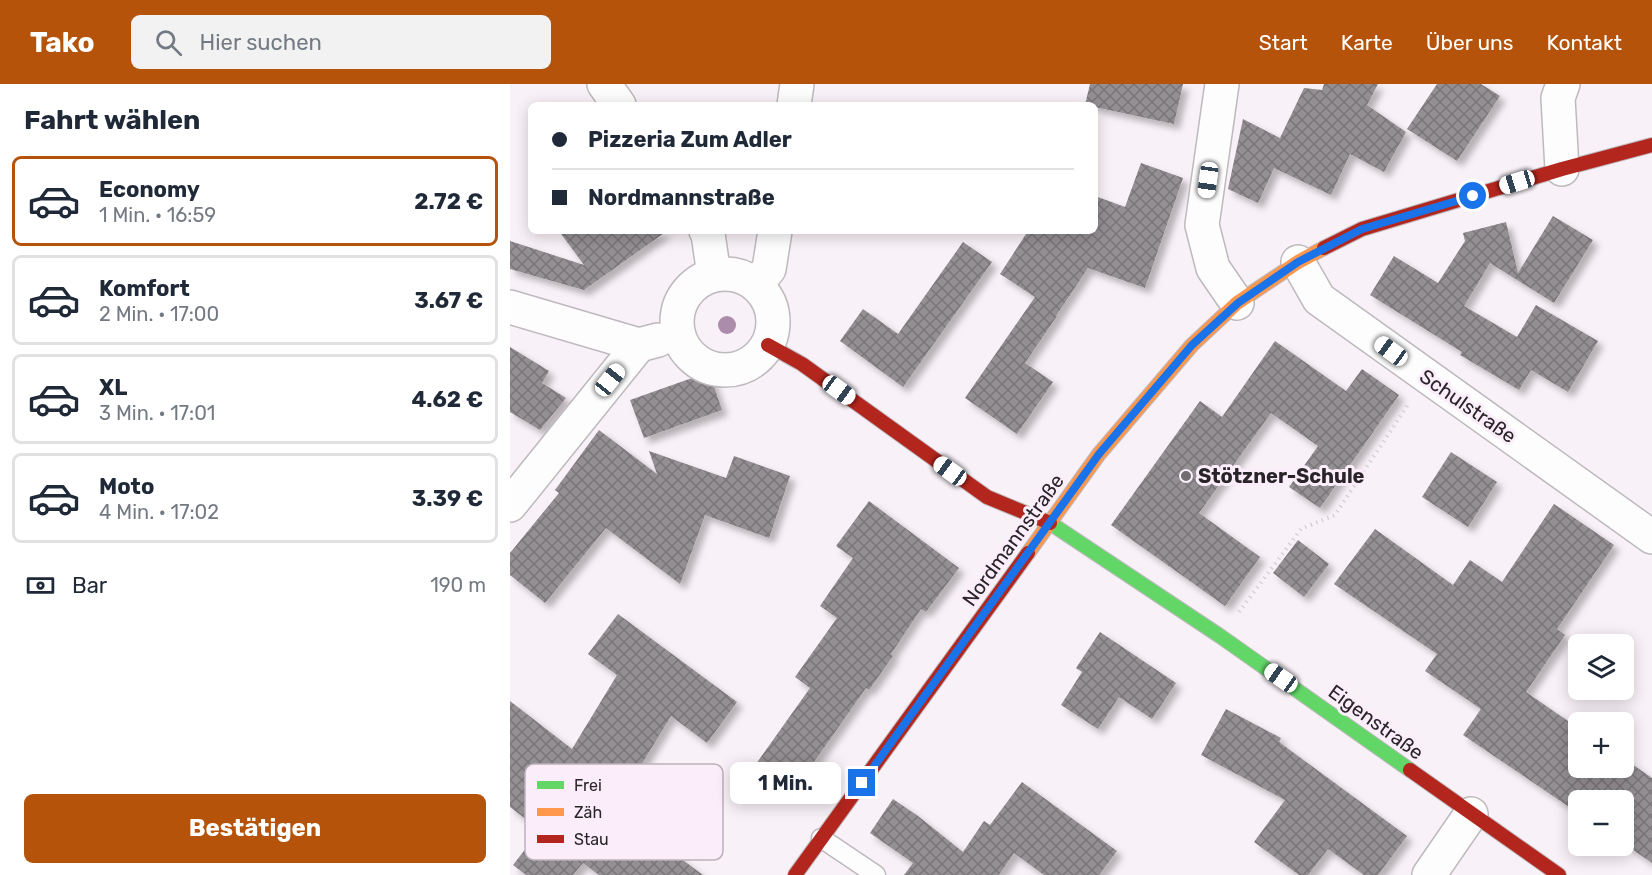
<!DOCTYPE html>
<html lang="de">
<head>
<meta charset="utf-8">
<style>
  :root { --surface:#fff; --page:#f2f2f3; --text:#1f2937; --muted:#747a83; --line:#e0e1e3; --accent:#b45309 }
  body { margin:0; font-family:Rubik,sans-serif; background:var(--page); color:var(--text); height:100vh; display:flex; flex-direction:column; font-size:22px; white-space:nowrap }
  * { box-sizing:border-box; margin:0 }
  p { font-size:20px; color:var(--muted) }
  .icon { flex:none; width:33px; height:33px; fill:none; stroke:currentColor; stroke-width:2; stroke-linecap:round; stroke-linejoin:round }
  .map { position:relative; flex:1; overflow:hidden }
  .panel { display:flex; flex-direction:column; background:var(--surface); width:510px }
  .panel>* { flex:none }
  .hud { position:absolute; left:18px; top:18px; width:570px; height:132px; border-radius:9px; box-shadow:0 3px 15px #0003; display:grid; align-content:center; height:132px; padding:0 24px; background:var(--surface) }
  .tools { position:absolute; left:1058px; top:550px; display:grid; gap:12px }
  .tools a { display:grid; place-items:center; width:66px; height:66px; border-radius:9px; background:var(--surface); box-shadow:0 3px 15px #0003; font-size:30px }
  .end { position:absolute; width:27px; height:27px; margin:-14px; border:8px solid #1a73e8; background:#fff; box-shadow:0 0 0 3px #fff }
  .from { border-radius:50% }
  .bubble { position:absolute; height:42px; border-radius:9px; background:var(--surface); box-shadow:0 3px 15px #0003; font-size:20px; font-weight:700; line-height:42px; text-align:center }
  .car { position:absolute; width:18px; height:36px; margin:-18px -9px; border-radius:8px; box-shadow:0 0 4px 2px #0007; background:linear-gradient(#fff 24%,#345 0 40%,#fff 0 76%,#345 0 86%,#fff 0) }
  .hud b { display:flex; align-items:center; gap:21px; height:57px; font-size:22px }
  .hud b+b { border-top:2px solid var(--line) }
  .hud i { width:15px; height:15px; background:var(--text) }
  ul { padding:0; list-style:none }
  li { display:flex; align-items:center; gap:18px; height:90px; margin:0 12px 9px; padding:0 12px; border:3px solid var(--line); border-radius:9px }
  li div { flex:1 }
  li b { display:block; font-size:22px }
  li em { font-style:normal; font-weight:700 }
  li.on { border-color:var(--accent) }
  li>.icon { width:54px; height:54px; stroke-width:1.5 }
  h2 { padding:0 24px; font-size:27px; line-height:72px }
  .pay { display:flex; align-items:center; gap:15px; height:66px; padding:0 24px; font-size:22px }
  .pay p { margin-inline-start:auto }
  .cta { display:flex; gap:12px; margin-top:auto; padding:12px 24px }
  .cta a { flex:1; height:69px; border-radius:9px; background:var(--accent); color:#fff; font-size:24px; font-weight:700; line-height:69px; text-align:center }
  header { display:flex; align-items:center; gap:36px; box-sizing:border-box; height:84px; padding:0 30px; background:var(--accent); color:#fff }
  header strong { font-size:28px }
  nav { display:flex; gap:33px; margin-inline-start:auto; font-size:21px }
  .search { width:420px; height:54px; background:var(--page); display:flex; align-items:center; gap:15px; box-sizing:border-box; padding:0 21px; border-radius:9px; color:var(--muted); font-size:22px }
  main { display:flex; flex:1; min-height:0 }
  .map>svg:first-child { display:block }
  .building { fill:url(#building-cross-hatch); filter:url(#shadow) }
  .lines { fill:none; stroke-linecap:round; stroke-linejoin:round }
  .lane-casing { stroke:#beb9bd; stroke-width:21 }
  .street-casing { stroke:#beb9bd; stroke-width:36 }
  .fast-casing { stroke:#beb9bd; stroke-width:16 }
  .slow-casing { stroke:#beb9bd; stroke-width:16 }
  .jam-casing { stroke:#beb9bd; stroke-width:16 }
  .path { stroke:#d5d3d5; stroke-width:4; stroke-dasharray:1.5 4.5; stroke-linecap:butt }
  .lane { stroke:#fefdfe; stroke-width:18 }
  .street { stroke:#fefdfe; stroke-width:33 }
  .fast { stroke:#63d668; stroke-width:14 }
  .slow { stroke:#ff974d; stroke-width:14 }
  .jam { stroke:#b3261e; stroke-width:14 }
  .tree { fill:#ab8cab }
  .route { stroke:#1a73e8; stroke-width:8 }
  .poi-dot { fill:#716c70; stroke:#fbeefa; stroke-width:2 }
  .labels { text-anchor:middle; stroke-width:6; stroke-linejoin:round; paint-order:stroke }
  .street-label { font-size:20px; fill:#282428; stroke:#fbeefa }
  .poi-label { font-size:20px; font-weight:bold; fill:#282428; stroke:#fbeefa; text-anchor:start }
  .key { fill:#fbeefa; stroke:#bcb1bb; stroke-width:1.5 }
  .key-label { font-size:16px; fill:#282428 }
</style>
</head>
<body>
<header>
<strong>Tako</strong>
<div class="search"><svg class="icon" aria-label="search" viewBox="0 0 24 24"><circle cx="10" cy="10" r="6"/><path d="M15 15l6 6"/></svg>Hier suchen</div>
<nav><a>Start</a><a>Karte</a><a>Über uns</a><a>Kontakt</a></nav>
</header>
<main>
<section class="panel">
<h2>Fahrt wählen</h2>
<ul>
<li class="on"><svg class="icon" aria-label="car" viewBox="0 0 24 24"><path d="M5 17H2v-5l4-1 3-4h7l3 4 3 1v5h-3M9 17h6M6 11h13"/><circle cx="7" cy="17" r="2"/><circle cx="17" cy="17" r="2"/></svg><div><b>Economy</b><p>1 Min. · 16:59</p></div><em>2.72 €</em></li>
<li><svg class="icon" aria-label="car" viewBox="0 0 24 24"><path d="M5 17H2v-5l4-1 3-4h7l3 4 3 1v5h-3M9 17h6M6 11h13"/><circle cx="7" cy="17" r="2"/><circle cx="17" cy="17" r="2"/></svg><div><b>Komfort</b><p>2 Min. · 17:00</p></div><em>3.67 €</em></li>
<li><svg class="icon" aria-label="car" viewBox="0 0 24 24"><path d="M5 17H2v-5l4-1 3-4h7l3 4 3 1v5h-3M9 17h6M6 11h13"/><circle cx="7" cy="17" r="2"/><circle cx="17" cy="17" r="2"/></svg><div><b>XL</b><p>3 Min. · 17:01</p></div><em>4.62 €</em></li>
<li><svg class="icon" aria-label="car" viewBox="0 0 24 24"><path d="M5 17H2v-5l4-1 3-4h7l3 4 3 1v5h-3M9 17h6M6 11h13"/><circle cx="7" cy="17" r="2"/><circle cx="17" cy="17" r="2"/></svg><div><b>Moto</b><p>4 Min. · 17:02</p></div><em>3.39 €</em></li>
</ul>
<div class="pay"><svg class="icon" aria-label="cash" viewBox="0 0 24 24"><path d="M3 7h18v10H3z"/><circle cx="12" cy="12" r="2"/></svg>Bar<p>190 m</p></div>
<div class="cta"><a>Bestätigen</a></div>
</section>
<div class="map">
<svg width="1142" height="791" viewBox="0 0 1142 791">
  <defs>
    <pattern id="building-cross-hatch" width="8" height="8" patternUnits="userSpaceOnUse" patternTransform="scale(1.5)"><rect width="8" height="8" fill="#948f93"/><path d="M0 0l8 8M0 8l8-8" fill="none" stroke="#797578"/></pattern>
    <filter id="shadow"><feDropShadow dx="5.5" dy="5.5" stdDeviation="3" flood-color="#0004"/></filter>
  </defs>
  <rect width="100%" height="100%" fill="#f8f1f7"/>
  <g class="building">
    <polygon points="580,0 673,0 664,40 585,23 585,21 575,21"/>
    <polygon points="814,0 868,0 857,21 896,48 874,88 840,70 821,111 764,84 748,119 718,105 733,35 770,54 794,4 812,6"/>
    <polygon points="927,0 971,0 990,12 947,77 897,45"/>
    <polygon points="631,79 673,94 635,204 578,184 546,232 547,232 515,279 543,298 507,350 455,314 525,213 490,190 518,147 585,147 585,112 615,123"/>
    <polygon points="1043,132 1083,156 1044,219 980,179 954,222 1007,253 1026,221 1088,257 1058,308 1021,286 1009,306 950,271 952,268 860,211 884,172 928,199 955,157 953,149 996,138 1008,189"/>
    <polygon points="49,147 157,147 74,206 0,185 0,157 74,181"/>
    <polygon points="453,158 482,178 393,303 330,257 353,225 388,250"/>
    <polygon points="765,257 836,307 852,285 889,311 810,424 779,403 808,362 761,329 689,429 750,473 715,522 601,441 690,317 712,333"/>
    <polygon points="0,263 39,287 32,299 56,314 30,346 0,328"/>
    <polygon points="199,288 212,326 134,354 120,316"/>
    <polygon points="89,346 147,390 139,367 216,394 224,372 280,392 259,454 195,431 170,500 96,444 35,519 0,491 0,469 49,409 45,406"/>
    <polygon points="941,368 987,398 958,443 912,413"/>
    <polygon points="359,417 449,484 416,528 411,525 381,570 383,572 359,606 356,604 283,708 265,695 256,708 236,694 300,604 285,593 327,534 310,522 343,474 326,462"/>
    <polygon points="1044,420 1104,461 1047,545 1055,551 1016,608 1068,644 1068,684 1113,684 1113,674 1142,694 1142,779 1113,759 1113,717 1068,717 1068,729 953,651 971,625 915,587 927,570 824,500 865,445 943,501 960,476 992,498"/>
    <polygon points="788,456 819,480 794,513 763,489"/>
    <polygon points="108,530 227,618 197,659 161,632 116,706 132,719 119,736 193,791 89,791 73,779 63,791 16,791 3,781 30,746 0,723 0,617 62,665 107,591 78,570"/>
    <polygon points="590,548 666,599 642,635 609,613 588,645 551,621 572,588 566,584"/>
    <polygon points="716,625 771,654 769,658 897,752 868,791 854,791 818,765 798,791 789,791 744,758 775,716 691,671"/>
    <polygon points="512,698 607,767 589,791 534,791 504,769 489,791 394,791 403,779 360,749 383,715 408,732 453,768 474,737 480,741"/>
  </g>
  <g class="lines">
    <g class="lane-casing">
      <polyline id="lane" points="311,754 366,791"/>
    </g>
    <g class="street-casing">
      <g id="street">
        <polyline points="94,0 109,21"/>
        <polyline points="712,0 692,141 703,184 727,219"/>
        <polyline points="284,21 287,0"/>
        <polyline points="1052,85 1048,14 1053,0"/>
        <polyline points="196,147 198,150 204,191"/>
        <polyline points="788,178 809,215 1142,453"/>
        <circle cx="215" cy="238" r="48"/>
        <polyline points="246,201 259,185 265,147"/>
        <polyline points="0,223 129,261 148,256"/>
        <polyline points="0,421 129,261"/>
        <polyline points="919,791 961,730"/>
      </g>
    </g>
    <g class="fast-casing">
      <polyline id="fast" points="540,439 710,552 900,686"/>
    </g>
    <g class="slow-casing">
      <polyline id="slow" points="518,469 589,370 682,261 727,219 788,178 814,164"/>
    </g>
    <g class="jam-casing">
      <g id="jam">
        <polyline points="814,164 852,145 1052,85 1142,61"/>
        <polyline points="258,261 292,280 477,413 540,439"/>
        <polyline points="900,686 1049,791"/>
        <polyline points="285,791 518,469"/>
      </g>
    </g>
    <polyline class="path" points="729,528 791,445 825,431 899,319"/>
    <use href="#lane" class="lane"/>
    <use href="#street" class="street"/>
    <use href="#fast" class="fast"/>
    <use href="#slow" class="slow"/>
    <use href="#jam" class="jam"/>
  </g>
  <circle class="tree" cx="217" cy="241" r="9"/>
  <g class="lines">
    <polyline class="route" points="352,699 589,370 682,261 728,219 788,178 852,145 963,112"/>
  </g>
  <circle class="poi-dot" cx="676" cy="392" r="6"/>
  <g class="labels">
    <g class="street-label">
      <text transform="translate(958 322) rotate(35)" y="7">Schulstraße</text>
      <text transform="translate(503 456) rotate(-54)" y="7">Nordmannstraße</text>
      <text transform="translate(866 638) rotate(36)" y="7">Eigenstraße</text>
    </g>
    <g class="poi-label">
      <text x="688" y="399">Stötzner-Schule</text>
    </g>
  </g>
  <rect x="15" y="680" width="198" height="96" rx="9" class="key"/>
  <rect x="27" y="697" width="27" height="8" fill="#63d668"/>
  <rect x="27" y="724" width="27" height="8" fill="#ff974d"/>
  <rect x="27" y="751" width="27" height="8" fill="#b3261e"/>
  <g class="key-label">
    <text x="64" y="707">Frei</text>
    <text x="64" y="734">Zäh</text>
    <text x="64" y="761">Stau</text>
  </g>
</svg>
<div class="tools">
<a><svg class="icon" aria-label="layers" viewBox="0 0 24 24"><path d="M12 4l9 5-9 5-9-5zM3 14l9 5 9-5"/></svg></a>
<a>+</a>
<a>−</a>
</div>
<i class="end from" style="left:963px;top:112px"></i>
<i class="end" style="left:352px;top:699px"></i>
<div class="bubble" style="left:220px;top:678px;width:111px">1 Min.</div>
<i class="car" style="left:698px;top:96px;rotate:188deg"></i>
<i class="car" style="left:1007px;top:98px;rotate:253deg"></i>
<i class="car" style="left:881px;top:267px;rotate:306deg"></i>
<i class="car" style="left:100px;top:296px;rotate:39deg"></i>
<i class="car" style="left:329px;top:306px;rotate:126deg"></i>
<i class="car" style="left:440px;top:387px;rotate:306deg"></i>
<i class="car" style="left:771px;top:594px;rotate:305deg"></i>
<div class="hud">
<b><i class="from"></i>Pizzeria Zum Adler</b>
<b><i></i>Nordmannstraße</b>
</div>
</div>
</main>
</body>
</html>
